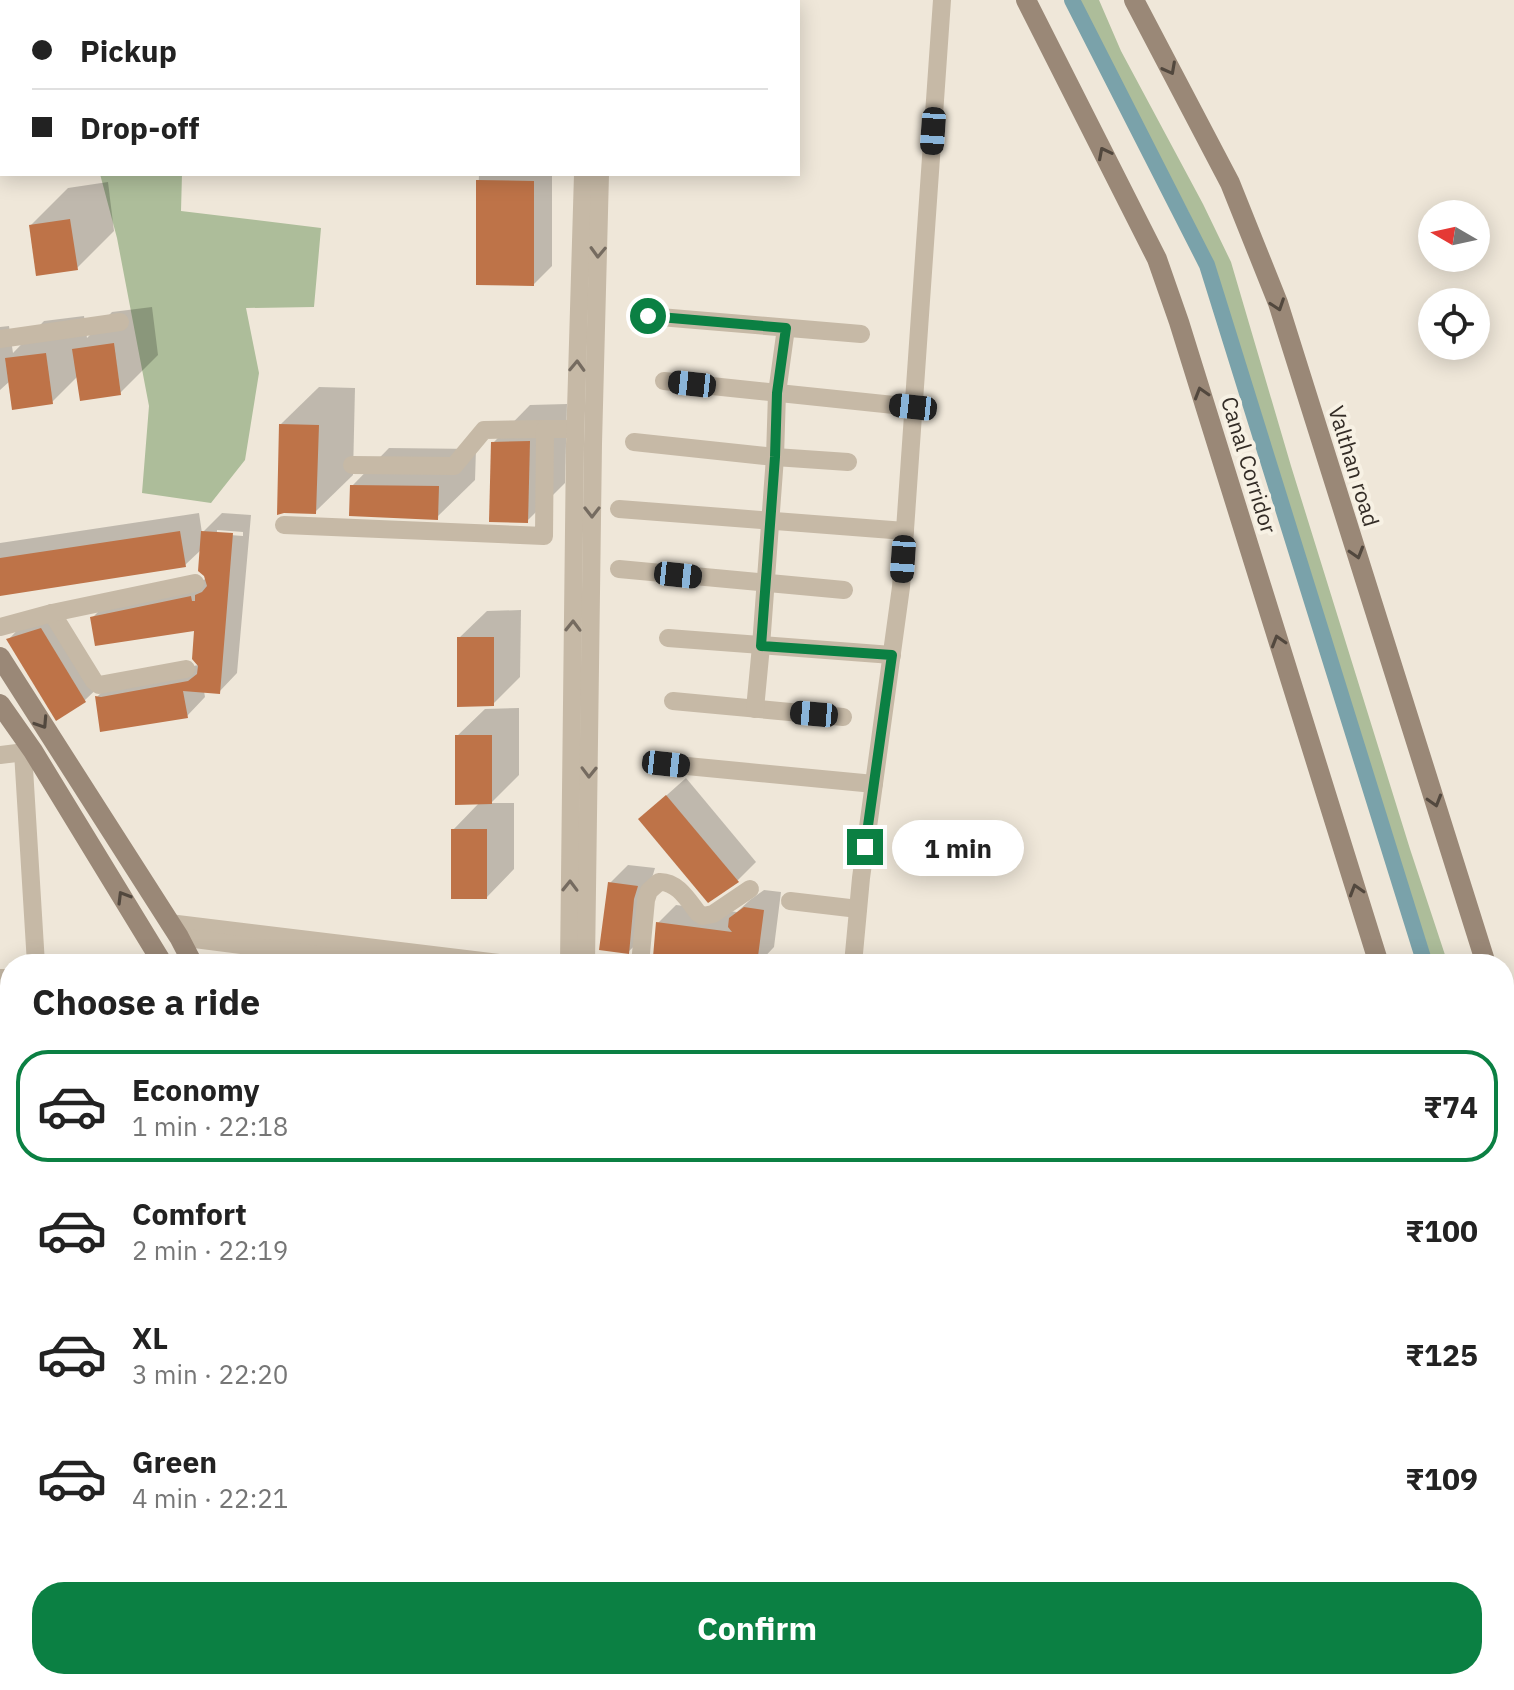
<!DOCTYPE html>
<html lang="en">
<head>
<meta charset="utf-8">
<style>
  :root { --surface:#fff; --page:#f6f6f6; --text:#222; --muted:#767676; --line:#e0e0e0; --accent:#0b8043 }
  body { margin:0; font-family:"IBM Plex Sans",sans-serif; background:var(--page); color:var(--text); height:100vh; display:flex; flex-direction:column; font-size:30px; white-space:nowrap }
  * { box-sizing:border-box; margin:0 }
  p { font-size:26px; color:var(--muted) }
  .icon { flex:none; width:44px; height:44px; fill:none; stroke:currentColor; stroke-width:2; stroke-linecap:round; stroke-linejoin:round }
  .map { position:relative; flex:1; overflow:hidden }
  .drawer { position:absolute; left:0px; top:954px; width:1514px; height:736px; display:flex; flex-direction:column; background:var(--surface); border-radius:32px 32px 0 0; box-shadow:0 4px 20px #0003 }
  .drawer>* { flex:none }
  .top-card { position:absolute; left:0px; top:0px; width:800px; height:176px; box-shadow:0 4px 20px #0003; display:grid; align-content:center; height:176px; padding:0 32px; background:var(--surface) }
  .needle { width:52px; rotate:279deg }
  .buttons { position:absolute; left:1418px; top:200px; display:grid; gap:16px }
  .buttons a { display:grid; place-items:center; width:72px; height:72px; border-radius:50%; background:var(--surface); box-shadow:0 4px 20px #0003; font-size:40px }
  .end { position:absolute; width:36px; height:36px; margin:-18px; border:10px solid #0b8043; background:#fff; box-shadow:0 0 0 4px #fff }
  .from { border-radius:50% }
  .bubble { position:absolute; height:56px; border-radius:28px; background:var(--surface); box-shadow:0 4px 20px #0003; font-size:26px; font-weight:700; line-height:56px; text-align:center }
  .car { position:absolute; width:24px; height:48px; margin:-24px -12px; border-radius:10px; box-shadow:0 0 6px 2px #0007; background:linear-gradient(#222 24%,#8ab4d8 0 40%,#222 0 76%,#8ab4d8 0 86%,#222 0) }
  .top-card b { display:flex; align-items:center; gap:28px; height:76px; font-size:30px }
  .top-card b+b { border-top:2px solid var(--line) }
  .top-card i { width:20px; height:20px; background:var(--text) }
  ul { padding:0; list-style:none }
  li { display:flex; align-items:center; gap:24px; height:112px; margin:0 16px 12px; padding:0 16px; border:4px solid transparent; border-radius:32px }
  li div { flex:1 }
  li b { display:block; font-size:30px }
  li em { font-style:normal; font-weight:700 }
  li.selected { border-color:var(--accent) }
  li>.icon { width:72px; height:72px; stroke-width:1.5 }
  h2 { padding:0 32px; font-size:36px; line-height:96px }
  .cta { display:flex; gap:16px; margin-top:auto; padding:16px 32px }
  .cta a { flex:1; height:92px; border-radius:32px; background:var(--accent); color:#fff; font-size:32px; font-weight:700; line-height:92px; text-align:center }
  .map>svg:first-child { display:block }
  .green { fill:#adbd9a }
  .shadow { fill:#0003; fill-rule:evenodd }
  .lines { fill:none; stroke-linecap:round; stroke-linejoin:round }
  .canal { stroke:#7aa2aa; stroke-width:16 }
  .building { fill:#be7348 }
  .street { stroke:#c6b9a6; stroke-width:18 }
  .secondary { stroke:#9a8877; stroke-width:20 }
  .oneway { stroke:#52483e }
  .oneway2 { stroke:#756b60 }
  .route { stroke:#0b8043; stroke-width:10 }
  .labels { text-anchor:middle; stroke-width:8; stroke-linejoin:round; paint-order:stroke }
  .street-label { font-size:22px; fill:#332c26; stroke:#f7f1e4 }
</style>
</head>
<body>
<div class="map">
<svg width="1514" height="1690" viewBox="0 0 1514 1690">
  <rect width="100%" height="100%" fill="#efe7d9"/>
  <g class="green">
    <polygon points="1075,0 1099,0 1121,51 1203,204 1231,262 1291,466 1410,849 1448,964 1418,964 1334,688 1300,553 1211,262 1188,211"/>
    <polygon points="100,174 182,174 181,211 321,228 314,307 246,308 259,373 245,460 211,503 142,493 149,406 117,238"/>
    <polygon points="1504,1134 1514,1167 1514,1275 1504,1245"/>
  </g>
  <g class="shadow">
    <rect x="485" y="0" width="73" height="2"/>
    <polygon points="619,0 652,0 650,2 619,2"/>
    <rect x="705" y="0" width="42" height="2"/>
    <polygon points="479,174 552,174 552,266 534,284 478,204"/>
    <polygon points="108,182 114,231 77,268 31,225 68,188"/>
    <polygon points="152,307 158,355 120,393 78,376 52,402 10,381 0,390 0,327 9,326 13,353 44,321 84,316 87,338 112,312"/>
    <polygon points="319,387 355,388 353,475 315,512 281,424"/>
    <polygon points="567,404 565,483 527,521 493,443 530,405"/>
    <polygon points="389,448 476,449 475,480 437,517 352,486"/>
    <path d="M199 513 202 533 222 513 251 515 237 673 219 692 204 691 205 697 187 716 97 697 115 678 121 679 199 665 197 628 92 618 111 599 207 579 202 549 185 565 0 594V543ZM217 530 243 532V536L217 534Z"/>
    <polygon points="521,610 520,677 493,704 459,638 487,611"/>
    <polygon points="60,611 104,682 85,700 57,718 8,640 26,621"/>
    <polygon points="519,708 519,775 491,803 514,803 514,869 487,897 453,830 480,802 457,736 485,709"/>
    <polygon points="686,778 756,862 737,881 640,819"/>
    <polygon points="628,865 655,868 652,878 647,934 628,952 610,883"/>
    <polygon points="764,890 781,892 774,947 758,964 737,964 658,923 676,905 737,912 750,900"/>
    <polygon points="589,958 622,962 621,964 583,964"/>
  </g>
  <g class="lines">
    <g class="canal">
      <polyline points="1072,0 1207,265 1425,964"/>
      <polyline points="1504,1213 1514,1244"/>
    </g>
  </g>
  <g class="building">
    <polygon points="476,180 534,181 534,286 476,285"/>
    <polygon points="70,219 78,270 36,276 29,225"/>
    <polygon points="114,343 121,395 80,401 72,349"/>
    <polygon points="46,353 53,404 12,410 5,358"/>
    <polygon points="279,424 319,425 316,514 284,513 277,515"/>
    <polygon points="530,441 528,523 489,522 491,442"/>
    <polygon points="350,485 439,486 438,520 349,516"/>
    <polygon points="180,531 186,567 0,596 0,558"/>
    <polygon points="201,531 233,533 220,694 183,691 188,718 100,732 95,696 101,697 188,681 197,674 198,666 192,659 194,631 95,646 90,617 191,596 192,601 195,601 195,595 202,592 207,586 204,576 198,571"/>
    <polygon points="41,628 86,702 56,721 6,639"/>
    <polygon points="457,637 494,637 494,706 457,707"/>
    <polygon points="455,735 492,735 492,804 455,805"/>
    <polygon points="666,795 739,882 708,903 638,819"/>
    <rect x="451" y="829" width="36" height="70"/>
    <polygon points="608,882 638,886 634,899 629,954 599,950"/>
    <polygon points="744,907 764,910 757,964 707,964 653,957 656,922 732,932 728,927 729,918"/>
  </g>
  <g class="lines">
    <g class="street">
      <polyline points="588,2 588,0"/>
      <polyline points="605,2 605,0"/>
      <polyline points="691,2 691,0"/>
      <polyline points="648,316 861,334"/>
      <polyline points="0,339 120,322"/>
      <polyline points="664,381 913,407"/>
      <polyline points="634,442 775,457 848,462"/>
      <polyline points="352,465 454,466 484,430 545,429"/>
      <polyline points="619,509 905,531"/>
      <polyline points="284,525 544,536 545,429 575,429"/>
      <polyline points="619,569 844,590"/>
      <polyline points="52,613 94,681 99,685 186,669"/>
      <polyline points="0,627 52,613 195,583"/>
      <polyline points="668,638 892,655"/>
      <polyline points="673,701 843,717"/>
      <polyline points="755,709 761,646 775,457 777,393 786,328"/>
      <polyline points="23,752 36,964"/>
      <polyline points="0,755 33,751"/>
      <polyline points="666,764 874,784"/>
      <polyline points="790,901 858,909"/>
      <polyline points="169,923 507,964"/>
      <polyline points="179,937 386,964"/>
      <polyline points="569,964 575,444 583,174"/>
      <polyline points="586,964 593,444 600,174"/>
      <path d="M640 964 646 900 649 891 659 882C677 881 688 900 698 913L703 916 713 914 750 889"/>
      <polyline points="853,964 861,878 901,587 942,0"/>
      <polyline points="0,978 10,978"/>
      <polyline points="308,1690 310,1680"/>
    </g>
    <g class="secondary">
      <polyline points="1026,0 1157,259 1179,322 1379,964"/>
      <polyline points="1134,0 1230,183 1278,303 1486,964"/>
      <polyline points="0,657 179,937 193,964"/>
      <polyline points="0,704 33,751 163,964"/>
      <polyline points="1504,1022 1514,1054"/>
      <polyline points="0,1298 10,1299"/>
      <polyline points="0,1325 10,1327"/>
      <polyline points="1504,1366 1514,1398"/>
      <polyline points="1504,1520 1514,1521"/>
      <polyline points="1504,1546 1514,1546"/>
      <polyline points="724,1690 724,1680"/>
    </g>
  </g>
  <defs><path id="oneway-chevron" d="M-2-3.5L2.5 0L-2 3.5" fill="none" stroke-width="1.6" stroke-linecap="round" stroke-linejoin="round" transform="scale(2)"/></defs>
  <g class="oneway">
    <use href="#oneway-chevron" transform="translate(1170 69) rotate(62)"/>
    <use href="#oneway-chevron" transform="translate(1104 153) rotate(-117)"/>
    <use href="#oneway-chevron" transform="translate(1278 305) rotate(71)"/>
    <use href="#oneway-chevron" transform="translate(1201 393) rotate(-107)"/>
    <use href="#oneway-chevron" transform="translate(1357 553) rotate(73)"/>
    <use href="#oneway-chevron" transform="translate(1278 641) rotate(-107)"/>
    <use href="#oneway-chevron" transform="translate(42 723) rotate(57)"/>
    <use href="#oneway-chevron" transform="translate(1435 801) rotate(73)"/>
    <use href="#oneway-chevron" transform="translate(1356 890) rotate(-107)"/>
    <use href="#oneway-chevron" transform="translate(123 897) rotate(-121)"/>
  </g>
  <g class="oneway2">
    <use href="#oneway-chevron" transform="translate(598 252) rotate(92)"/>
    <use href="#oneway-chevron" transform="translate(577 366) rotate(-88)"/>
    <use href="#oneway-chevron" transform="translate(592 512) rotate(90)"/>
    <use href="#oneway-chevron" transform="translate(573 626) rotate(-89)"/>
    <use href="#oneway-chevron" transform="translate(589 772) rotate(91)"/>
    <use href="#oneway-chevron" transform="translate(570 886) rotate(-89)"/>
  </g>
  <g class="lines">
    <polyline class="route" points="648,316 786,328 777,393 775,457 761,646 892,655 865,847"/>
  </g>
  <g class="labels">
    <g class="street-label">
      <text transform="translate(1249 465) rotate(73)" y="8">Canal Corridor</text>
      <text transform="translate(1354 466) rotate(73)" y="8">Valthan road</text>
    </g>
  </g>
</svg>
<div class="buttons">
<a><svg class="needle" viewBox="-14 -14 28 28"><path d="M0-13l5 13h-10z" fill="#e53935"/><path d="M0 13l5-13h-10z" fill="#767676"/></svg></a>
<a><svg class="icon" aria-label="locate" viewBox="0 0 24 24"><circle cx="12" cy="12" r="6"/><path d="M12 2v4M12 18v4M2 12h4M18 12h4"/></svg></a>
</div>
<i class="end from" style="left:648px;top:316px"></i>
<i class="end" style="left:865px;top:847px"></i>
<div class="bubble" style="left:892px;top:820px;width:132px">1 min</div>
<i class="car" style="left:933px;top:131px;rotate:184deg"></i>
<i class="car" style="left:692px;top:384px;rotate:276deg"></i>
<i class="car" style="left:913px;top:407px;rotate:276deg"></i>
<i class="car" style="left:903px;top:559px;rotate:184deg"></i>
<i class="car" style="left:678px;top:575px;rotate:96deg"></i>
<i class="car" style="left:814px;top:714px;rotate:275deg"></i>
<i class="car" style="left:666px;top:764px;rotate:96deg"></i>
<div class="top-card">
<b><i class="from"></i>Pickup</b>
<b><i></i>Drop-off</b>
</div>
<section class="drawer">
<h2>Choose a ride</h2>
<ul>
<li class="selected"><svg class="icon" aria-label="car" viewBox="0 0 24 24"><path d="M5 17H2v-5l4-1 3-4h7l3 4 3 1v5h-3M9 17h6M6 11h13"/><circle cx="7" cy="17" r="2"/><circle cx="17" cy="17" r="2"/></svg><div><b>Economy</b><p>1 min · 22:18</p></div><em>₹74</em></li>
<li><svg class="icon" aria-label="car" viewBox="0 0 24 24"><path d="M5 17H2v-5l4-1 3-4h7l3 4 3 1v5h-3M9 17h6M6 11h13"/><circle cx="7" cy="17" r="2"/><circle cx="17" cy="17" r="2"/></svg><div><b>Comfort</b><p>2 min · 22:19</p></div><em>₹100</em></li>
<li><svg class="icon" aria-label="car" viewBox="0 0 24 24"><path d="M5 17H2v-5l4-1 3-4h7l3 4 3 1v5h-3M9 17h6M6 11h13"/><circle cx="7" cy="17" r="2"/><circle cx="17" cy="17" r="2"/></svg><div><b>XL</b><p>3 min · 22:20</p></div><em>₹125</em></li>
<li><svg class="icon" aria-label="car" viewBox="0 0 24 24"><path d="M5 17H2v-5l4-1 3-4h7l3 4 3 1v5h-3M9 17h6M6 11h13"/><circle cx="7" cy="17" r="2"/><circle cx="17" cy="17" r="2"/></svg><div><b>Green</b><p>4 min · 22:21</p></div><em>₹109</em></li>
</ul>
<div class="cta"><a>Confirm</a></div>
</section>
</div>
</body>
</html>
